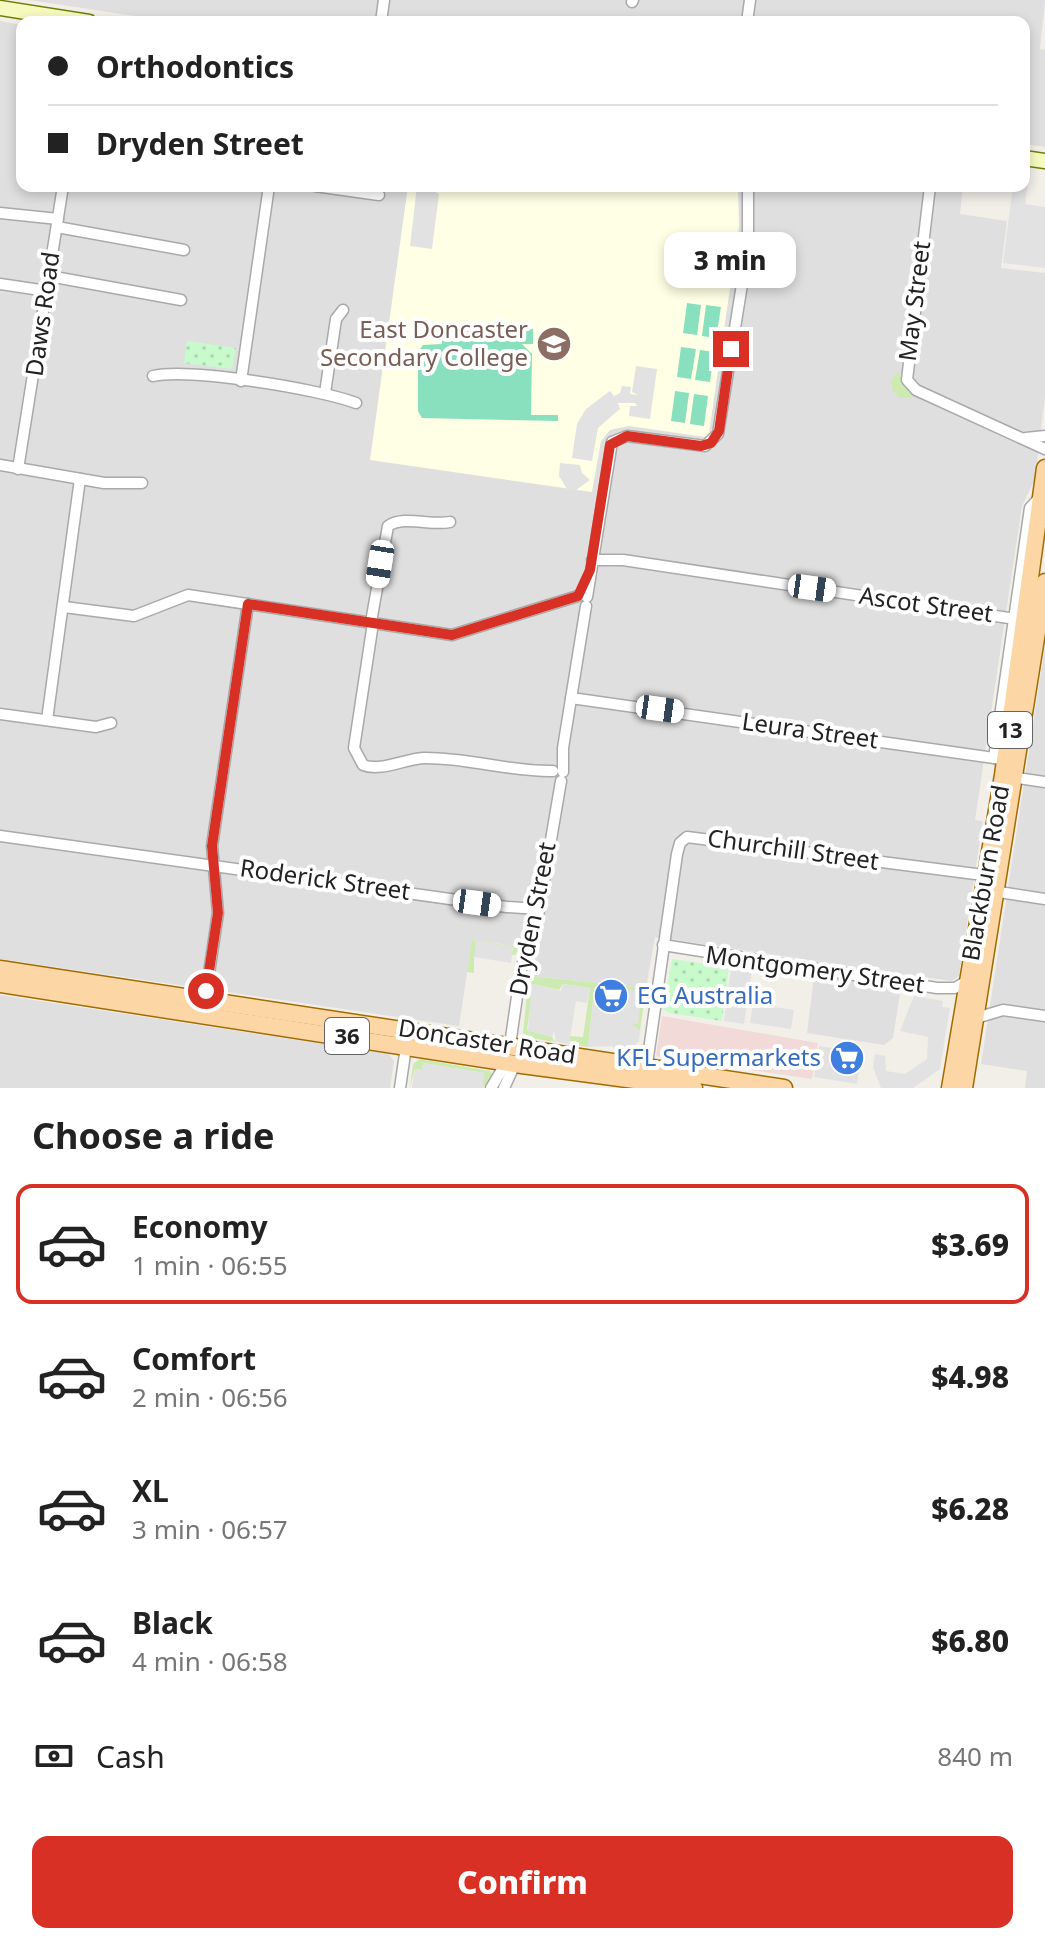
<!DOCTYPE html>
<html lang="en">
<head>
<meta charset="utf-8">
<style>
  :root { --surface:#fff; --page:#f6f6f6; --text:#222; --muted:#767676; --line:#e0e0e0; --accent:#d93025 }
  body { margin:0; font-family:"Noto Sans",sans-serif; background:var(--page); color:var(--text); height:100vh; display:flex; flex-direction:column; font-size:30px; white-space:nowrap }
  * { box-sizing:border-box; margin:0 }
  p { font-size:26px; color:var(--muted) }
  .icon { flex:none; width:44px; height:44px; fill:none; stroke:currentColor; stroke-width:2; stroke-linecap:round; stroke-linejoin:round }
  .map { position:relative; height:1088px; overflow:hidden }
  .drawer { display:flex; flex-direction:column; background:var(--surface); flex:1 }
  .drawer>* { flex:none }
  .banner { position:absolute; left:16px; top:16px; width:1014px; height:176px; border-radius:16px; box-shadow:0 4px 12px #0003; display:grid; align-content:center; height:176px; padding:0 32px; background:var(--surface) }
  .end { position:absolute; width:36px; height:36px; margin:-18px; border:10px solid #d93025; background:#fff; box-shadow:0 0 0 4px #fff }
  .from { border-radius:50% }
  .bubble { position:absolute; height:56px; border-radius:16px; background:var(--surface); box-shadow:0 4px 12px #0003; font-size:26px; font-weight:800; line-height:56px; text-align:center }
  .car { position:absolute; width:24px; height:48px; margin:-24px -12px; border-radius:10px; box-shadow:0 0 6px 2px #0007; background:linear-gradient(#fff 24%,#345 0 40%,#fff 0 76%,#345 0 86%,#fff 0) }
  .banner b { display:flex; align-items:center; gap:28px; height:76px; font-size:30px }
  .banner b+b { border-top:2px solid var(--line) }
  .banner i { width:20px; height:20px; background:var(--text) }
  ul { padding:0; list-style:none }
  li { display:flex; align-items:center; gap:24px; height:120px; margin:0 16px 12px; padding:0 16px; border:4px solid transparent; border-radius:16px }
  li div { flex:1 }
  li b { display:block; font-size:30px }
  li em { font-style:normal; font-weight:800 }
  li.active { border-color:var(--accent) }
  li>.icon { width:72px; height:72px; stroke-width:1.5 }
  h2 { padding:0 32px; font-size:36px; line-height:96px }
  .pay { display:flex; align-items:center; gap:20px; height:88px; padding:0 32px; font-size:30px }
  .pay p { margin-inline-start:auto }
  .button { display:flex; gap:16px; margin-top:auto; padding:16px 32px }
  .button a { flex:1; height:92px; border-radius:16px; background:var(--accent); color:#fff; font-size:32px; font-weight:800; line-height:92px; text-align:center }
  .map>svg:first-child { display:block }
  .residential { fill:#e0dfdf }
  .commercial { fill:#f2dad9 }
  .education { fill:#ffffe5 }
  .grass { fill:#cdebb0 }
  .park { fill:url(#park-dots) }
  .pitch { fill:#88e0be }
  .parking { fill:#e2e2e2 }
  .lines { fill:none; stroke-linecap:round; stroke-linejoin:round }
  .minor-casing { stroke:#a9a9a9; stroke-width:13 }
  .secondary-casing { stroke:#707d05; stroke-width:17 }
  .primary-casing { stroke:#a06b00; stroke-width:19 }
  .minor { stroke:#fff; stroke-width:10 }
  .secondary { stroke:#f7fabf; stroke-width:14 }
  .primary { stroke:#fcd6a4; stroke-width:16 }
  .route { stroke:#d93025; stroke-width:10 }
  .labels { text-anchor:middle; stroke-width:8; stroke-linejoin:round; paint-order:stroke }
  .shield { fill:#fff; stroke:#646464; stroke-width:2 }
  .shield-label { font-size:22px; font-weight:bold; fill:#222 }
  .street-label { font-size:24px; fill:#222; stroke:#fff }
  .education-label { font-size:24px; fill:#785e54; stroke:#fff; text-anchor:end }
  .shop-label { font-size:24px; fill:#366cbe; stroke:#fff; text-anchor:start }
</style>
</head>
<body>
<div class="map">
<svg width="1045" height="1088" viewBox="0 0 1045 1088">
  <defs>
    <pattern id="park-dots" width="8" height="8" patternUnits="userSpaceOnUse" patternTransform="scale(2)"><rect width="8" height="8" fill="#c8facc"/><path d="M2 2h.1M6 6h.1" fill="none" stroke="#acd6af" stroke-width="1.8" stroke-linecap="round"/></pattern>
  </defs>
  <rect width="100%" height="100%" fill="#f2efe9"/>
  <g class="residential">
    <polygon points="29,0 1045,0 1040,49 1045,50 1045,147 1024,144 1024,22 175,22"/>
    <polygon points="0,21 22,25 22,186 963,186 960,214 1007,221 1001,268 1045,273 1045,396 1035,479 1022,506 975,820 983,821 959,976 952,981 903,974 893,1038 884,1045 807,1033 816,961 655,937 646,988 531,976 537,949 472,940 459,1026 0,959"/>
    <polygon points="1045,646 1045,1088 1025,1088 1027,1071 981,1064"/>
    <polygon points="0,995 389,1054 394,1061 390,1088 0,1088"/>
  </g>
  <polygon class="commercial" points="662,1016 818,1043 812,1079 656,1056"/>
  <polygon class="education" points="408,186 738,186 739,226 709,433 705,437 629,426 610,430 601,441 592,492 370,460"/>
  <g class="grass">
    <polygon points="898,372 913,395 912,397 900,398 893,391 891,380"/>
    <polygon points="472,940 519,947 515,955 512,955 513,947 474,957 474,973 467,972"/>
    <polygon points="530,976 646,988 640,1031 630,1023 628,990 625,1007 622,1007 625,990 600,986 597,1002 593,1002 588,1047 569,1044 570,1036 583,1037 590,988 563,984 559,990 529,983"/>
    <polygon points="527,993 532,994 527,1030 552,1037 555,1042 531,1038 523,1033"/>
    <polygon points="420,1059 490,1071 495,1076 482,1088 484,1073 423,1063 422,1070 415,1069 410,1088 413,1064"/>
  </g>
  <g class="park">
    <polygon points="187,341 236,348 232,369 184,363"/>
    <polygon points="672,959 729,967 722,1021 669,1013 663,1009"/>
  </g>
  <g class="pitch">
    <polygon points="687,303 701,305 697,335 683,333"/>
    <polygon points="706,305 721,307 716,338 702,336"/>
    <polygon points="442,329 533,329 533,344 522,344 532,354 531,415 558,415 558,421 422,418 418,411 418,352 423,345 442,344"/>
    <polygon points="681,347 696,349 691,379 677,377"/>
    <polygon points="700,350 714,352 710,382 695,380"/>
    <polygon points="675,391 689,393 685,423 671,421"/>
    <polygon points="694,394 708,396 704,426 690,424"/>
  </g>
  <g class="parking">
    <polygon points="1024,175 1029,175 1025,204 1045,207 1045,268 1003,263 1013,186 1024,186"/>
    <polygon points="417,186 434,186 434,191 439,194 432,249 410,246"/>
    <polygon points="636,366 657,369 650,419 629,416 630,406 637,406 635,403 618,403 620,409 598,428 592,461 572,458 577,424 586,409 610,391 614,396 620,393 622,386 631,387 630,394 638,395 632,392"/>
    <polygon points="560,463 580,465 582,473 590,480 576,490 567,489 559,476"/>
    <polygon points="476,941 513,947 511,963 474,957"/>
    <polygon points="731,968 752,970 744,1024 724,1021"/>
    <polygon points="529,983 561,991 563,984 590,988 587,1003 576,1001 569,1044 556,1042 554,1031 552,1037 528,1031 531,994 527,993"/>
    <polygon points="628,989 642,991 638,1024 631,1023 640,1031 639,1041 627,1053 617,1051 612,1046 588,1047 593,1001 625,1007"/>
    <polygon points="914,996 943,1001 942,1007 950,1008 940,1069 913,1088 881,1088 873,1067 875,1054 885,1056 886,1071 905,1074 927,1059 928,1037 900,1031"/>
    <polygon points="753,1004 794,1010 791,1029 750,1023"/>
    <polygon points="819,1046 832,1048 832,1059 860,1064 857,1084 814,1077"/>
    <polygon points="423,1063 485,1073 482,1088 412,1088 415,1069 422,1070"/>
  </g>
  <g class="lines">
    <g class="minor-casing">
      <g id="minor">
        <polyline points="632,2 633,0"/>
        <polyline points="381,22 384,0"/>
        <polyline points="747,22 750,0"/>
        <polyline points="315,186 379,195"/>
        <polyline points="930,186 907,380 916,390 1045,449"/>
        <polyline points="0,213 58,219"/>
        <polyline points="57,227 184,250"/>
        <polyline points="49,276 181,300"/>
        <polyline points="0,284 47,291"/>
        <path d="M153 376C190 368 319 389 356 403"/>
        <polyline points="241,381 269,186"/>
        <polyline points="325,393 336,319 343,310"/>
        <polyline points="1026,438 1045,436"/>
        <polyline points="0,465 104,483 142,483"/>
        <polyline points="18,469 63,186"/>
        <polyline points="592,560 623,560 1029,621"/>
        <polyline points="587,597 612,442 627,436 705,446 718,434 748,247 748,186"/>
        <polyline points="64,607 134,616 188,595 452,635 578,596"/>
        <path d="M371 622 388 526C404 515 430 526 450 522"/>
        <path d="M373 623 354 748 363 765C380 772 405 759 423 758 467 757 509 772 553 771"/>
        <polyline points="571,698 1008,760"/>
        <polyline points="0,714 96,727 111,723"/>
        <polyline points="47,720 80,479"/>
        <polyline points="994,758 1030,508 1042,495"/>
        <polyline points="563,772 563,748 586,606"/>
        <polyline points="1011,777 1045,782"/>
        <polyline points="0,836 507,907 539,909"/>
        <polyline points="992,891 1045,899"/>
        <polyline points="663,945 937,988 955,988 967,981"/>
        <polyline points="205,1000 218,913 212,846 248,604"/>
        <polyline points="976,1018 1003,1010 1045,1016"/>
        <polyline points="510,1045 521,969 538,916 561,781"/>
        <polyline points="646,1071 677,854 680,843 687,837 991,876"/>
        <polyline points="400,1088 406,1047"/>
        <polyline points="491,1088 506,1063"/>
        <polyline points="504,1088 515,1064"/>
      </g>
    </g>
    <g class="secondary-casing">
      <g id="secondary">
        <polyline points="0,8 89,22"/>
        <polyline points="1024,158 1045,161"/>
      </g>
    </g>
    <g class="primary-casing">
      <g id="primary">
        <polyline points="0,969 784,1088"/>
        <polyline points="0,984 522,1065 694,1088"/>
        <polyline points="950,1088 1003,775 1045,468"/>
        <polyline points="964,1088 1045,582"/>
      </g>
    </g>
    <use href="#minor" class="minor"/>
    <use href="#secondary" class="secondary"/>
    <use href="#primary" class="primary"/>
  </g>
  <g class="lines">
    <polyline class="route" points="206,991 218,913 212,846 248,604 452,635 578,596 590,570 610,445 627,436 701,446 711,443 719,431 731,349"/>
  </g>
  <defs>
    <g id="school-disc" transform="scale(1.8)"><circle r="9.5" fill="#8d6e63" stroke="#fff"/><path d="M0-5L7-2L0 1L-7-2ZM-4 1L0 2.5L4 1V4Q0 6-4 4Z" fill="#fff"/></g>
    <g id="supermarket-disc" transform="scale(1.8)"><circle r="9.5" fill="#3f7fe0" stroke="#fff"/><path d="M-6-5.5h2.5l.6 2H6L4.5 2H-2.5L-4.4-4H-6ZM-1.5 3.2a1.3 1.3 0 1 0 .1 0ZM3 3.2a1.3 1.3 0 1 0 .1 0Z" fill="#fff"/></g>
  </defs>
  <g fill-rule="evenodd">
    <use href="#school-disc" x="554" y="344"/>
    <use href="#supermarket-disc" x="611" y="996"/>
    <use href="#supermarket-disc" x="847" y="1058"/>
  </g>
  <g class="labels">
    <g class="shield">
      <rect x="988" y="712" width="44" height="36" rx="6"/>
      <rect x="325" y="1018" width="44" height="36" rx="6"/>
    </g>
    <g class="shield-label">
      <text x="1010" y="738">13</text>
      <text x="347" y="1044">36</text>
    </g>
    <g class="street-label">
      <text transform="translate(915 301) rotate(-83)" y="8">May Street</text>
      <text transform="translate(43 314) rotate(-82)" y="8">Daws Road</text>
      <text transform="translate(926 605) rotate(8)" y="8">Ascot Street</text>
      <text transform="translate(810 731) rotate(8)" y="8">Leura Street</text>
      <text transform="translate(793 850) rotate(8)" y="8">Churchill Street</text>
      <text transform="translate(986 873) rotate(-80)" y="8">Blackburn Road</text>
      <text transform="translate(325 880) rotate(8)" y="8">Roderick Street</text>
      <text transform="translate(533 919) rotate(-79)" y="8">Dryden Street</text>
      <text transform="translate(815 970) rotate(8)" y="8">Montgomery Street</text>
      <text transform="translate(487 1042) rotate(9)" y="8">Doncaster Road</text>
    </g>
    <g class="education-label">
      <text x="528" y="338">East Doncaster<tspan x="528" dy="28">Secondary College</tspan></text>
    </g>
    <g class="shop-label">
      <text x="637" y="1004">EG Australia</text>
      <text x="821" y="1066" text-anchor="end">KFL Supermarkets</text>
    </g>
  </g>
</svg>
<i class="end from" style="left:206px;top:991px"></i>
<i class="end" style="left:731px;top:349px"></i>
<div class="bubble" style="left:664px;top:232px;width:132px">3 min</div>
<i class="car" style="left:380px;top:564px;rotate:189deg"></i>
<i class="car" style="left:812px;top:588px;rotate:98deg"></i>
<i class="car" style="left:660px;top:709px;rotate:98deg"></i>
<i class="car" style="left:477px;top:903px;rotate:98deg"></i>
<div class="banner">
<b><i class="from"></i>Orthodontics</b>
<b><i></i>Dryden Street</b>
</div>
</div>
<section class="drawer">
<h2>Choose a ride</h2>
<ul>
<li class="active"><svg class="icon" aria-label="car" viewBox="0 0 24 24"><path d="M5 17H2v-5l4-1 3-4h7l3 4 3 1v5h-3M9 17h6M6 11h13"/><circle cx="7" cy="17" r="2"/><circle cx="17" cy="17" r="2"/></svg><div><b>Economy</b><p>1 min · 06:55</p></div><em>$3.69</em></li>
<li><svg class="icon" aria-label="car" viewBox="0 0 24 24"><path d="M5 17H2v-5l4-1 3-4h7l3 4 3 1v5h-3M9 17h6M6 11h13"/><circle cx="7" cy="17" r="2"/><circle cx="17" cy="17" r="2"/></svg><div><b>Comfort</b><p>2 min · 06:56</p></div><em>$4.98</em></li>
<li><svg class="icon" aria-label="car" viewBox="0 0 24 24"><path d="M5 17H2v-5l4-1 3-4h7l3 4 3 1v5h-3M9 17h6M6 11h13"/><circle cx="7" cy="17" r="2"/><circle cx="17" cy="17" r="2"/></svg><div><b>XL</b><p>3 min · 06:57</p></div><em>$6.28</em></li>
<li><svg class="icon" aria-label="car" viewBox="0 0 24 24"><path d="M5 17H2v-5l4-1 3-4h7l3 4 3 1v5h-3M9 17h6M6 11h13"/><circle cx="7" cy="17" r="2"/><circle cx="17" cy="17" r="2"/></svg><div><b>Black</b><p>4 min · 06:58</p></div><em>$6.80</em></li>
</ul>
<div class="pay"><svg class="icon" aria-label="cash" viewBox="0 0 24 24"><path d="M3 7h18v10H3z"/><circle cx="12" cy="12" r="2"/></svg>Cash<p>840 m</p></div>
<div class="button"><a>Confirm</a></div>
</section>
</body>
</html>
